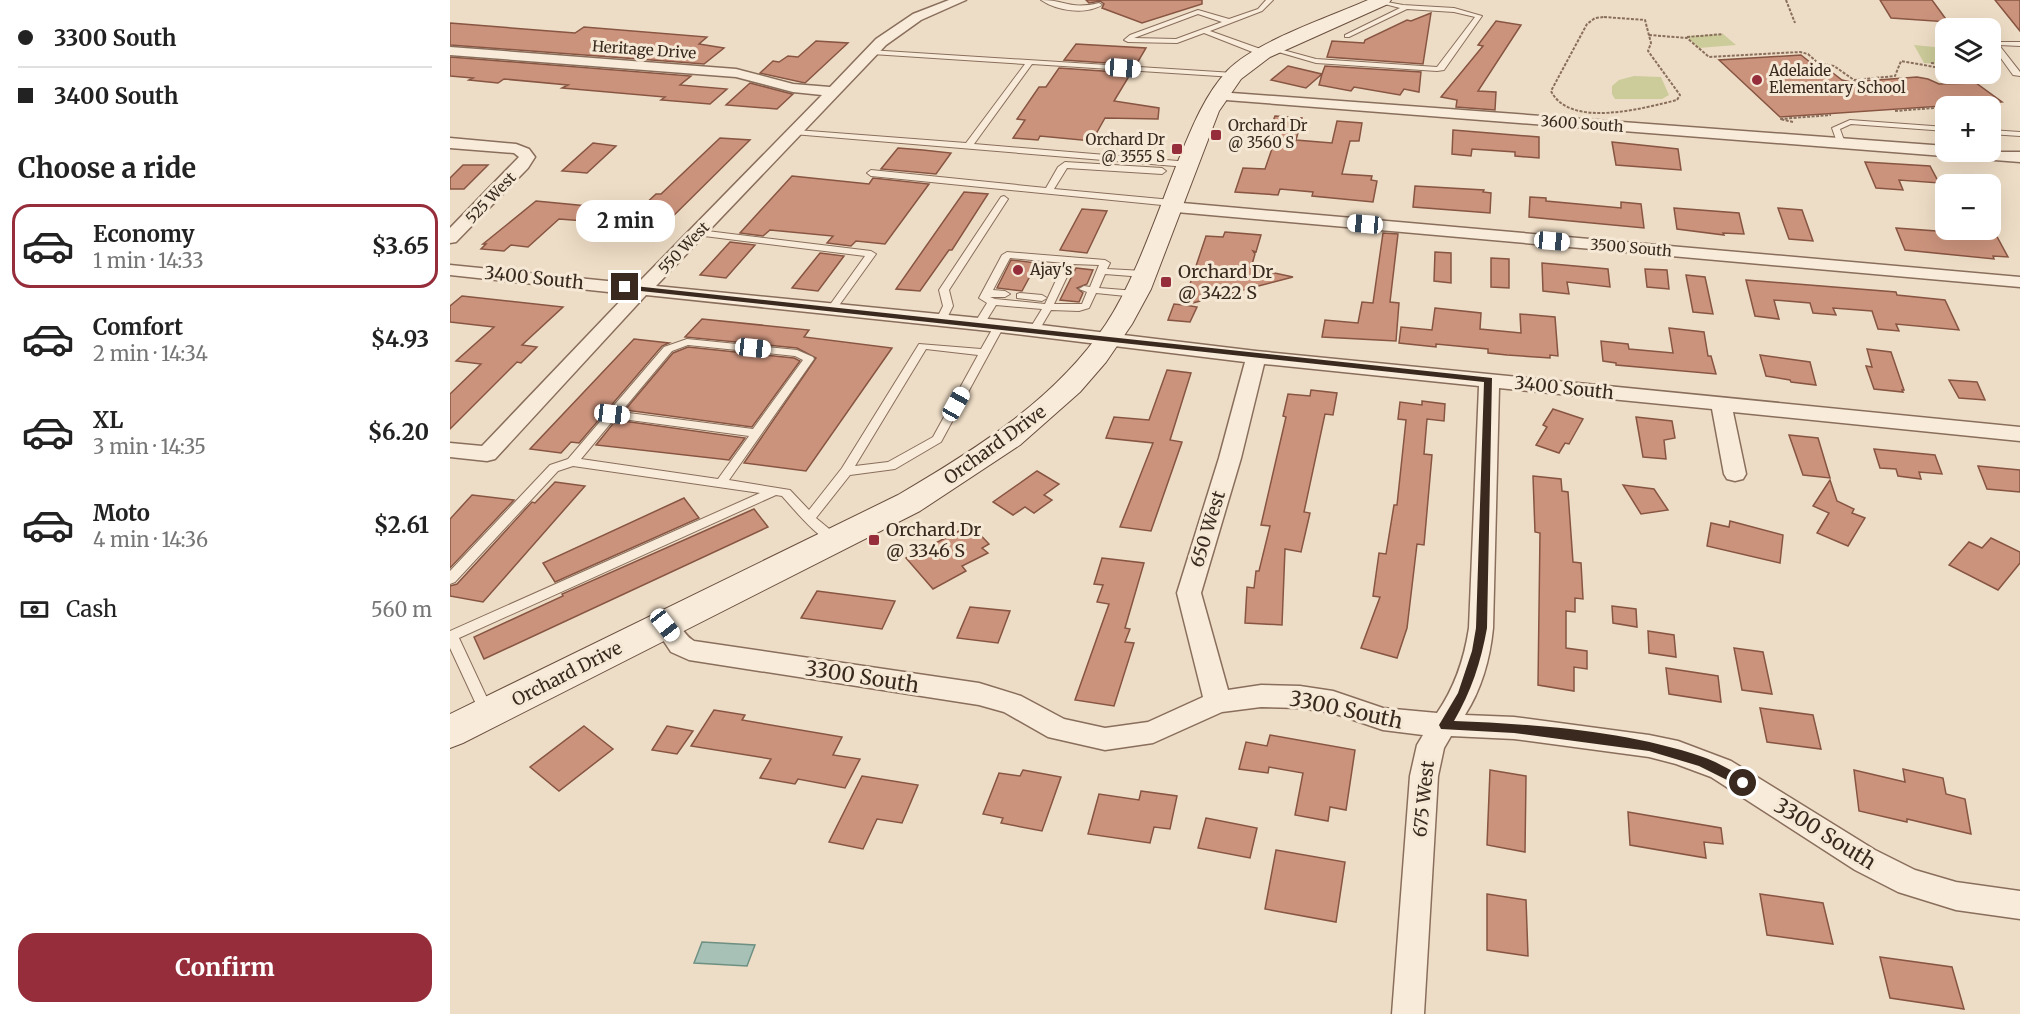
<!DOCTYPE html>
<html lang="en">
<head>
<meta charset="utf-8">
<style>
  :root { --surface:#fff; --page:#f2f2f2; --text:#222; --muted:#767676; --line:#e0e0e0; --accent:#962d3b }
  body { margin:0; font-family:Merriweather,serif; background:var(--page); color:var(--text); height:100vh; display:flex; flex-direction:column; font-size:22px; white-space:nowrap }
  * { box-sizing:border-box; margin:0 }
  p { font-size:20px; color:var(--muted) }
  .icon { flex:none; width:33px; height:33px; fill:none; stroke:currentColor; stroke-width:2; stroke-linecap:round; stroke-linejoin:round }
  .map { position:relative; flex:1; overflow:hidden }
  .drawer { display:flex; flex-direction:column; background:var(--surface); width:450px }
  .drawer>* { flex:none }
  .guide { display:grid; align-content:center; height:132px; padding:0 18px; background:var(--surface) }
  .controls { position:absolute; left:1485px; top:18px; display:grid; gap:12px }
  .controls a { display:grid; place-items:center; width:66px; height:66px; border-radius:12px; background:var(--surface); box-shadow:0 6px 24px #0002; font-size:30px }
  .end { position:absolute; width:27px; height:27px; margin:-14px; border:8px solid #39291f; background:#fff; box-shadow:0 0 0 3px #fff }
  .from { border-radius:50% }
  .bubble { position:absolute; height:42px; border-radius:18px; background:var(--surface); box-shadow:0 6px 24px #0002; font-size:20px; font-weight:700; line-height:42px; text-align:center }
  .car { position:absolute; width:18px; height:36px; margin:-18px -9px; border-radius:8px; box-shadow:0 0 4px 2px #0007; background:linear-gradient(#fff 24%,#345 0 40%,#fff 0 76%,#345 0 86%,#fff 0) }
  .guide b { display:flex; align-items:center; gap:21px; height:57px; font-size:22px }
  .guide b+b { border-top:2px solid var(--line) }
  .guide i { width:15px; height:15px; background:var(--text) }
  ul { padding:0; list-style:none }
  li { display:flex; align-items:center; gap:18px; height:84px; margin:0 12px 9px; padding:0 6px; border:3px solid transparent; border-radius:18px }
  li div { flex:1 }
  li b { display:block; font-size:22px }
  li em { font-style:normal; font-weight:700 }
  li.on { border-color:var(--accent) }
  li>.icon { width:54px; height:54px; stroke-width:1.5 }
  h2 { padding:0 18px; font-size:27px; line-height:72px }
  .pay { display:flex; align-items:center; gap:15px; height:66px; padding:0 18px; font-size:22px }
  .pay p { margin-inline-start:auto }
  .cta { display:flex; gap:12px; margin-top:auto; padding:12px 18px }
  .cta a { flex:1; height:69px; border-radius:18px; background:var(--accent); color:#fff; font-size:24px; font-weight:700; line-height:69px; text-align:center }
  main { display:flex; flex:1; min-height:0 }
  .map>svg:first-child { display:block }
  .green { fill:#cccb9a }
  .water { fill:#a7c1b6; stroke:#6e9083; stroke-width:1.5 }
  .building { fill:#cb937c; stroke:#875542; stroke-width:1.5 }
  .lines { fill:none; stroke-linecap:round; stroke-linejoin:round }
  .service-casing { stroke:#896e5c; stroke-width:2 }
  .minor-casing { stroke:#896e5c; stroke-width:3 }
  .secondary-casing { stroke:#6a4f3f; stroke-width:2 }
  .path { stroke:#896e5c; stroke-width:2; stroke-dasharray:3 1.5; stroke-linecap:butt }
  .service { fill:#f8ebd9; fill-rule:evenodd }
  .minor { fill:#f8ebd9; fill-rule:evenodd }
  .secondary { fill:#f8ebd9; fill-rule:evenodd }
  .route { fill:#39291f }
  .poi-dot { fill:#962d3b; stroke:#f5e8d5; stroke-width:2 }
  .labels { text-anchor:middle; stroke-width:6; stroke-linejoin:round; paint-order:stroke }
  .far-street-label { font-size:15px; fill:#39291f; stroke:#f5e8d5 }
  .far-poi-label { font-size:15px; fill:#39291f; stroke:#f5e8d5; text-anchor:start }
  .poi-label { font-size:18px; fill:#39291f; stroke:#f5e8d5; text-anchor:start }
  .street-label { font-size:18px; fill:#39291f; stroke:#f5e8d5 }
  .near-street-label { font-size:21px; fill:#39291f; stroke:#f5e8d5 }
</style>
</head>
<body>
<main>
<section class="drawer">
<div class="guide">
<b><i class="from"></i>3300 South</b>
<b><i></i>3400 South</b>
</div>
<h2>Choose a ride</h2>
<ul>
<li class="on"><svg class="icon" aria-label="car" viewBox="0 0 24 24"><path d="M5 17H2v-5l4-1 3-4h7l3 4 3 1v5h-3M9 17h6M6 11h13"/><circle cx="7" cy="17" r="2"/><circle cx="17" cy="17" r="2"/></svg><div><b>Economy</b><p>1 min · 14:33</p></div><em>$3.65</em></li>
<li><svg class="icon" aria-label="car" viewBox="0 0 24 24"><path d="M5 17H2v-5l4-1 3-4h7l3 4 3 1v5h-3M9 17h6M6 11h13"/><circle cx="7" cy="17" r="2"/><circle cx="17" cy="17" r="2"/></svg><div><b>Comfort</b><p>2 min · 14:34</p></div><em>$4.93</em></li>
<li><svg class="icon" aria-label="car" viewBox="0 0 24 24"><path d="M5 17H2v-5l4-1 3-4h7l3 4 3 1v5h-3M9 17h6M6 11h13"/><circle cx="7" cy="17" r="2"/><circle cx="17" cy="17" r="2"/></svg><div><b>XL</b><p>3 min · 14:35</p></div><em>$6.20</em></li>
<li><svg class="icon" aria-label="car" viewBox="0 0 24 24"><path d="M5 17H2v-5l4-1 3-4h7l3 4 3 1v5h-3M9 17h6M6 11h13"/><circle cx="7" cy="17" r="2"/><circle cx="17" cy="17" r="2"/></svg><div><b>Moto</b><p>4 min · 14:36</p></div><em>$2.61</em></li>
</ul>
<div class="pay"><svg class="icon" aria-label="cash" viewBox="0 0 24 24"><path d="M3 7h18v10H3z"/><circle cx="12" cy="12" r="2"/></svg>Cash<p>560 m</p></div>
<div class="cta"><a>Confirm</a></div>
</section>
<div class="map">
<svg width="1570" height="1014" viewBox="0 0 1570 1014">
  <rect width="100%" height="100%" fill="#eeddc6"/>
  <g class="green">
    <polygon points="1273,34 1286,45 1249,48 1236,36"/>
    <polygon points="1464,45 1495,48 1495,64 1474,63"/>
    <polygon points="1184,76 1211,77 1219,95 1212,99 1165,99 1162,94 1162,86 1169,80"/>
  </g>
  <polygon class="water" points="252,942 305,945 297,966 244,963"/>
  <g class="building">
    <polygon points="636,0 752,0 752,4 692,23 652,8 654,4 650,1 639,3"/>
    <polygon points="1430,0 1482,0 1498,22 1441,18"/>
    <polygon points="1545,0 1570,0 1570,31"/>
    <polygon points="981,13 973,64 877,57 882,41 914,43 915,40 957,20 961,21"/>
    <polygon points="1046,21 1071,25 1028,91 1046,92 1045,110 1006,107 1007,100 991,97 1033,46 1028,45"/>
    <polygon points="0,23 125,33 134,27 257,37 249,44 274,48 254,64 0,45"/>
    <polygon points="366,41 398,43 355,83 310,73 323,61 329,62 338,56 348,57"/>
    <polygon points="626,44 696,48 686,65 614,60"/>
    <polygon points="1351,55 1366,67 1375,67 1392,80 1401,82 1467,77 1478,79 1489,84 1526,83 1552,102 1330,117 1269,60"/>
    <polygon points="0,57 241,76 230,85 277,89 260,104 211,100 215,97 112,88 118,85 54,79 48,83 19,80 23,78 0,76"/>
    <polygon points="838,66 872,74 875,66 971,72 969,92 954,89 950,95 904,87 901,91 869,85 872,74 856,88 821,80"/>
    <polygon points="609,68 681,73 664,101 709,108 708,119 655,118 642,141 590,136 588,140 563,138 575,120 567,119 589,87 596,87"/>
    <polygon points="300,83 342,94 343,94 327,109 276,105"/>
    <polygon points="825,116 852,118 846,140 882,143 887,121 912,123 909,141 900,141 892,174 922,176 921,180 927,181 923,202 862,196 863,192 830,189 828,195 785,192 793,168 815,169 827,134 818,134"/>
    <polygon points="1003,130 1089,137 1089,158 1065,156 1065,152 1022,149 1021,156 1002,154"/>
    <polygon points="270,138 300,140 198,241 151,233 158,227 155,227 159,223 147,222 166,206 191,208 206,194 211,194"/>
    <polygon points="1162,142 1228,149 1231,170 1166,165"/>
    <polygon points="143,143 166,146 137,173 112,171"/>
    <polygon points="448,148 473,150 501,153 486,174 431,169"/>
    <polygon points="1415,162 1480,166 1489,183 1449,180 1453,190 1426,188"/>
    <polygon points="13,165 38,165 14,189 0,189 0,178"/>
    <polygon points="342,176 419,184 423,178 479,184 435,244 406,241 401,246 377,243 383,236 320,230 313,236 290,233"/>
    <polygon points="965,186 1034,190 1033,192 1041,193 1040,213 963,207"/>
    <polygon points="514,192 538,194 502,250 499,250 470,291 446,289"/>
    <polygon points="1080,197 1096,198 1096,201 1171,208 1171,202 1191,204 1194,228 1079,217"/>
    <polygon points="86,201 148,207 147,222 109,219 78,247 61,245 54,251 31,249 36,244 33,244"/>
    <polygon points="1224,208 1289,213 1294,234 1273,233 1274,235 1227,229"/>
    <polygon points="1328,208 1352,210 1363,241 1339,239"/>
    <polygon points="632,209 657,211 637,253 610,250"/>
    <polygon points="1446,228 1501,232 1499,230 1545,233 1558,257 1543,256 1544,259 1455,250"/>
    <polygon points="775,232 811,235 806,252 803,251 805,254 801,268 843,277 735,305 747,307 740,322 718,320 724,304 733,305 756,236 773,237"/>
    <polygon points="933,233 948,234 940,302 949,303 946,341 872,337 875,320 908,323 912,302 923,303"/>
    <polygon points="280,242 305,245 276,278 250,275"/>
    <polygon points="985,252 1001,253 1001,283 984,281"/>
    <polygon points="370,253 394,256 368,291 342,288"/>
    <polygon points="1041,258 1059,259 1059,288 1041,287"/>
    <polygon points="561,260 587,263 572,291 547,288"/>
    <polygon points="1092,263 1158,269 1160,287 1117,282 1119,294 1093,291"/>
    <polygon points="626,268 643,270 637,284 627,288 633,293 629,302 610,300"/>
    <polygon points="1195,269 1217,270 1219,289 1197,287"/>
    <polygon points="1236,275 1255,277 1263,314 1243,312"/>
    <polygon points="1296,280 1446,292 1447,295 1495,300 1509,330 1446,324 1449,331 1428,329 1422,311 1383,308 1386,315 1363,313 1360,303 1324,300 1329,319 1305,316"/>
    <polygon points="12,296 113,307 72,345 87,347 71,363 67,362 0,429 0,394 31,364 6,361 44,327 0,322 0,306"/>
    <polygon points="985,308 1031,313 1030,329 1071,333 1070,314 1105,317 1108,356 1100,355 1100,358 1057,355 1038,353 1038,349 986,344 986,347 949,343 951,327 982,330"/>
    <polygon points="252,319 359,330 354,337 442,348 356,471 294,463 366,358 347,348 235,337"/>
    <polygon points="1219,328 1254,332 1258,356 1261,356 1266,374 1166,365 1166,363 1153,361 1151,341 1178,344 1179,349 1223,353"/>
    <polygon points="184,339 219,343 212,346 129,443 121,442 111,453 80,449"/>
    <polygon points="238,347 344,358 350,361 302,427 175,410 223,353"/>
    <polygon points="1417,349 1441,352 1454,390 1452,390 1453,392 1424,389 1416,366 1422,367"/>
    <polygon points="1310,355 1360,362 1366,385 1341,382 1340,380 1316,376"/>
    <polygon points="717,370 741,373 720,440 732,442 701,531 670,527 703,443 656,438 664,417 699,420"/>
    <polygon points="1499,380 1527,382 1535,400 1509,398"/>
    <polygon points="861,390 887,393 883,415 875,414 854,512 860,513 851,552 835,549 832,625 795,623 797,587 804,588 806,571 809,571 820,526 811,525 836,417 833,416 838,394 860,396"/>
    <polygon points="972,401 995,404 994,421 977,419 974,454 982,455 974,545 967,544 957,628 947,658 911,648 930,597 923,596 929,553 936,554 944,505 947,505 956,420 948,419 950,402 972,405"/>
    <polygon points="1103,409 1133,419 1119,444 1115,443 1109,453 1086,445 1097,427 1093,425"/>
    <polygon points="1186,417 1222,421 1225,438 1214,440 1216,459 1193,457"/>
    <polygon points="166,420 295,438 279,460 146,445"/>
    <polygon points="1339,435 1368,438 1380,478 1353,475"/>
    <polygon points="1424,449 1485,455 1492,474 1469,472 1471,479 1448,476 1446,469 1430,468"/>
    <polygon points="1528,466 1570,470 1570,492 1537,489"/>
    <polygon points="587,471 609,484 594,495 602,500 584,513 575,507 563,515 543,502"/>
    <polygon points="1083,476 1111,479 1112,491 1118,492 1123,562 1131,563 1133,599 1125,598 1125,612 1116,611 1116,648 1137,651 1137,669 1124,667 1124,691 1088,685 1090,533 1085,532"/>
    <polygon points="1380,480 1387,501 1404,509 1402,513 1415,518 1398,546 1367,533 1379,513 1363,506"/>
    <polygon points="105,482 135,486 33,602 0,596 0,586 7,584 82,502 85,503"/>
    <polygon points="1173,485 1204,489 1218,510 1191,514"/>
    <polygon points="22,495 64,500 0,568 0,519"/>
    <polygon points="234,498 249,518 105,582 93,563"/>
    <polygon points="304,509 318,527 34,659 24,637 113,596 112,594"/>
    <polygon points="1280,521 1333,535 1330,563 1257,546 1261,523 1279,527"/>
    <polygon points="521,525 539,544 532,548 538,553 512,566 516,571 483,589 456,558"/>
    <polygon points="1541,538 1570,552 1570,563 1548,590 1499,565 1519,542 1532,548"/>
    <polygon points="652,558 694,563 675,628 680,629 675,642 684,643 664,706 625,700 659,604 647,602 653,585 644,584"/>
    <polygon points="367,591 445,601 432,629 351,618"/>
    <polygon points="1162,606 1186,609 1187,627 1163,623"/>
    <polygon points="520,607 560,611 548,643 507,638"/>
    <polygon points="1198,631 1224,635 1226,657 1199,653"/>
    <polygon points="1284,648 1313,652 1322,694 1292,690"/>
    <polygon points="1216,668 1268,676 1271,702 1219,694"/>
    <polygon points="1310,708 1363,715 1371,749 1317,742"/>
    <polygon points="264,710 295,715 292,720 392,737 383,755 410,759 395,788 348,779 345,784 310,778 321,759 241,746"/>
    <polygon points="134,726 163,749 109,791 80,767"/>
    <polygon points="217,726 243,731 227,754 202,750"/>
    <polygon points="820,735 905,750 896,810 880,807 878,821 845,815 853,773 819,767 818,773 789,769 796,742 817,746"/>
    <polygon points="1453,769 1493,778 1496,794 1515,799 1521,834 1457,819 1457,822 1409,811 1404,770 1455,782"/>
    <polygon points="573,770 611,777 592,831 551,823 553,818 533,814 549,773 570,776"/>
    <polygon points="1040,770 1076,776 1075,852 1037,845"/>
    <polygon points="412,776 468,785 452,823 427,819 413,849 379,842"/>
    <polygon points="691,791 727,796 720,829 704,827 700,843 638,834 649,794 689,800"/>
    <polygon points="1178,812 1271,828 1273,844 1254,842 1256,858 1180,845"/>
    <polygon points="756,818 807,828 800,858 748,848"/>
    <polygon points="826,850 895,862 886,922 815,909"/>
    <polygon points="1037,894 1076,900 1078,956 1037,950"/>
    <polygon points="1310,894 1373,903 1383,944 1317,935"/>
    <polygon points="1430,957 1502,967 1514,1009 1440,998"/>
  </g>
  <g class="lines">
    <g class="service-casing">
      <g id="service">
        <path d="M591 0C615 0 621 10 649 3L652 5C635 15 607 11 591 0Z"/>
        <path d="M816 0H823L812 11 760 31 816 51V55H810L754 33 727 43 678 42 674 40 680 35 748 10 779 19 808 9ZM748 14 772 22 726 39 684 38Z"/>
        <polygon points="926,0 953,5 1004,8 1032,16 994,70 987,71 866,63 818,49 822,47 866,59 987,67 1025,17 1004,12 957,9 899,37 895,37 895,35 950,8 927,2"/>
        <polygon points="1542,42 1570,42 1570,46 1549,45 1570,72 1570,76 1563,75 1540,43"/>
        <polygon points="419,50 784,73 788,75 784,77 582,64 524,144 740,162 740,166 737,167 343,134 343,130 346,130 516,143 575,64 422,54 419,54"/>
        <polygon points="1400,120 1496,127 1496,131 1401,124 1390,129 1395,143 1388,145 1382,128"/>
        <polygon points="1540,130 1570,132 1570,136 1540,134"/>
        <polygon points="615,162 712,168 716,171 712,174 617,168 604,189 722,200 726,203 722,206 421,176 417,173 421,170 596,188 608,167"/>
        <polygon points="554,196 558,199 499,290 503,306 495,322 487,322 486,320 493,306 489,290 551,197"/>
        <polygon points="249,230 421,251 426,254 385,311 382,312 377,309 415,256 246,235 244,233"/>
        <path d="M557 252 655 260 660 263 657 269 694 271 699 274 694 277 655 274 649 288 686 291 691 294 686 297 646 293 639 308 629 311 601 310 588 332H580L579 330 592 309 546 305 533 326H525L524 324 537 303 529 298 552 255ZM560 258 614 263 595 304 545 299 540 297H555L560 294 555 291 543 290ZM623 264 649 265 640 287 634 286 629 289 637 292 632 304H604Z"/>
        <polygon points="570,293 592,295 597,298 592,301 567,298 567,294"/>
        <path d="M549 323 554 326 491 442 445 469 400 475 366 518 389 537 391 540 389 543C374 547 343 508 332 496L326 495 9 638 44 713 42 717 37 719 32 717 0 648V631L310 493 123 466 108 471 5 582 0 584V571L100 465 118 459 214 347 237 339 347 350 363 357 364 359 279 480 340 490 359 510 392 468 469 344 531 349 544 326ZM238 345 345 356 353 360 303 429 171 412 222 351ZM476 349 528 355 483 437 438 462 405 466ZM165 418 299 436 268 479 131 459Z"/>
      </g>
    </g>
    <g class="minor-casing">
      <g id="minor">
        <path d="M499 0H516L471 20 436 45 206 286 549 320 806 351 1570 427V441L1283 412 1296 474 1293 479 1285 481 1277 479 1274 474 1262 409 1049 388 1043 628C1040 659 1032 688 1015 715L1064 717 1199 735 1228 741 1281 761 1425 850 1465 870 1506 882 1570 891V919L1506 910 1448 892 1405 870 1261 777 1226 764 1199 757 1064 739 1001 736 994 748 988 776 974 1014H942L960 776 967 745 973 735 933 730 883 713 850 708 811 707 772 712 703 743 655 750 598 737 554 712 529 705 239 660 221 652 203 625 206 618C230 611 228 632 244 641L529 683 571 696 614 719 655 728 698 722 753 697 727 593 769 458 795 362 549 332 196 295 45 459 37 461 0 457V443L32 446 177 294 0 275V265L187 284 372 95 343 92 286 77 0 55V47L286 69 343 84 380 87 426 39 463 14ZM814 364 1029 386 1019 628C1014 660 1005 687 987 713L933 708 883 691 850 686 811 685 778 690 751 593 791 458Z"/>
        <polygon points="768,92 1496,146 1496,152 1570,152 1570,162 763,99 761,96 763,93"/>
        <polygon points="0,138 66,144 79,149 85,157 78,168 6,242 0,243 0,228 69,157 64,153 0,148"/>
        <polygon points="721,202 1570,277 1570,287 715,211 713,207"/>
      </g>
    </g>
    <g class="secondary-casing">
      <path id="secondary" d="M918 0H941L938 4 820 57 791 79 769 111 701 289 682 324 656 362 630 392 570 445 470 511 13 743 0 748V714L448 495C525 450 605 400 656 324 687 277 709 207 731 154 743 125 755 95 777 71 804 42 880 17 918 0Z"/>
    </g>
    <g class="path">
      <polyline points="1336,0 1345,23"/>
      <path d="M1154 17 1195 20 1201 43 1198 51 1230 95 1227 100C1194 108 1120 129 1101 91L1137 24 1145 18Z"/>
      <polyline points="1199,35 1237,38 1259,57 1350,52 1358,54 1368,63 1384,66 1404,80 1445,76 1451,61 1496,69"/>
      <polyline points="1237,37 1273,34"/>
      <polyline points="1481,63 1496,64"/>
      <polyline points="1518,74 1531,76"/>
      <polyline points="1503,106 1518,106"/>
      <polyline points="1445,111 1496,107"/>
      <polyline points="1343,122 1330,119 1381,115"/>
    </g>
    <use href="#service" class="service"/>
    <use href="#minor" class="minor"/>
    <use href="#secondary" class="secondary"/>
  </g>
  <path class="route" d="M175 285 1042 378 1037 628C1031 662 1021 692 1004 721 1084 724 1177 731 1253 757 1268 762 1283 772 1298 779L1300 783 1293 788 1249 766 1199 751 1064 733 991 729 989 725 1008 693 1022 651 1026 628 1034 382 172 289V286Z"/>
  <g class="poi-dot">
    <circle cx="1307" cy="80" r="6"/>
    <rect x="760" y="129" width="12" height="12" rx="3"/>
    <rect x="721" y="143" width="12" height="12" rx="3"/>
    <circle cx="568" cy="270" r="6"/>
    <rect x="710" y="276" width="12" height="12" rx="3"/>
    <rect x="418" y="534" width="12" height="12" rx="3"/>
  </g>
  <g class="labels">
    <g class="far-street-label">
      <text transform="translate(194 50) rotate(4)" y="5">Heritage Drive</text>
      <text transform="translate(1132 124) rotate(4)" y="5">3600 South</text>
      <text transform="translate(41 198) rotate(-46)" y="5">525 West</text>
      <text transform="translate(234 248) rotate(-46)" y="5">550 West</text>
      <text transform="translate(1181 248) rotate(5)" y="5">3500 South</text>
    </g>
    <g class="far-poi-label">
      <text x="1319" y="76">Adelaide<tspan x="1319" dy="17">Elementary School</tspan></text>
      <text x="778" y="131">Orchard Dr<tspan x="778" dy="17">@ 3560 S</tspan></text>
      <text x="715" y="145" text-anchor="end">Orchard Dr<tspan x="715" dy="17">@ 3555 S</tspan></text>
      <text x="580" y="275">Ajay's</text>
    </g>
    <g class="poi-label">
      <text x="728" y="278">Orchard Dr<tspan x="728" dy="21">@ 3422 S</tspan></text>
      <text x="436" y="536">Orchard Dr<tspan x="436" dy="21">@ 3346 S</tspan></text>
    </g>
    <g class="street-label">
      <text transform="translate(84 278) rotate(6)" y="6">3400 South</text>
      <text transform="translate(1114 388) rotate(6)" y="6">3400 South</text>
      <text transform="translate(545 445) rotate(-36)" y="6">Orchard Drive</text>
      <text transform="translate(758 529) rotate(-73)" y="6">650 West</text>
      <text transform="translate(117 674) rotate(-27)" y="6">Orchard Drive</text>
      <text transform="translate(974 799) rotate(-84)" y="6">675 West</text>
    </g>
    <g class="near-street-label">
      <text transform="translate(412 677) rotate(9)" y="7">3300 South</text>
      <text transform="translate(896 710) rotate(12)" y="7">3300 South</text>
      <text transform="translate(1375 834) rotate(32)" y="7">3300 South</text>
    </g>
  </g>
</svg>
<div class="controls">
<a><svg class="icon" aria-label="layers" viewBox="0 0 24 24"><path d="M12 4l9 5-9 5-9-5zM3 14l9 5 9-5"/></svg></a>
<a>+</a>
<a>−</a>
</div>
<i class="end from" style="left:1293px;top:783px"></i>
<i class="end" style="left:175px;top:287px"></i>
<div class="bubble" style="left:126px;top:200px;width:99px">2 min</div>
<i class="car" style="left:673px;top:68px;rotate:94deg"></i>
<i class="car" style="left:915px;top:224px;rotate:275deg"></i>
<i class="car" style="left:1102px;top:241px;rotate:95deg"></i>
<i class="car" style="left:303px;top:348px;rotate:96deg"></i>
<i class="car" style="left:506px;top:404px;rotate:29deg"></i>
<i class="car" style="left:162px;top:414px;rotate:97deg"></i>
<i class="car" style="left:215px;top:625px;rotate:142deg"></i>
</div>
</main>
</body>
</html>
